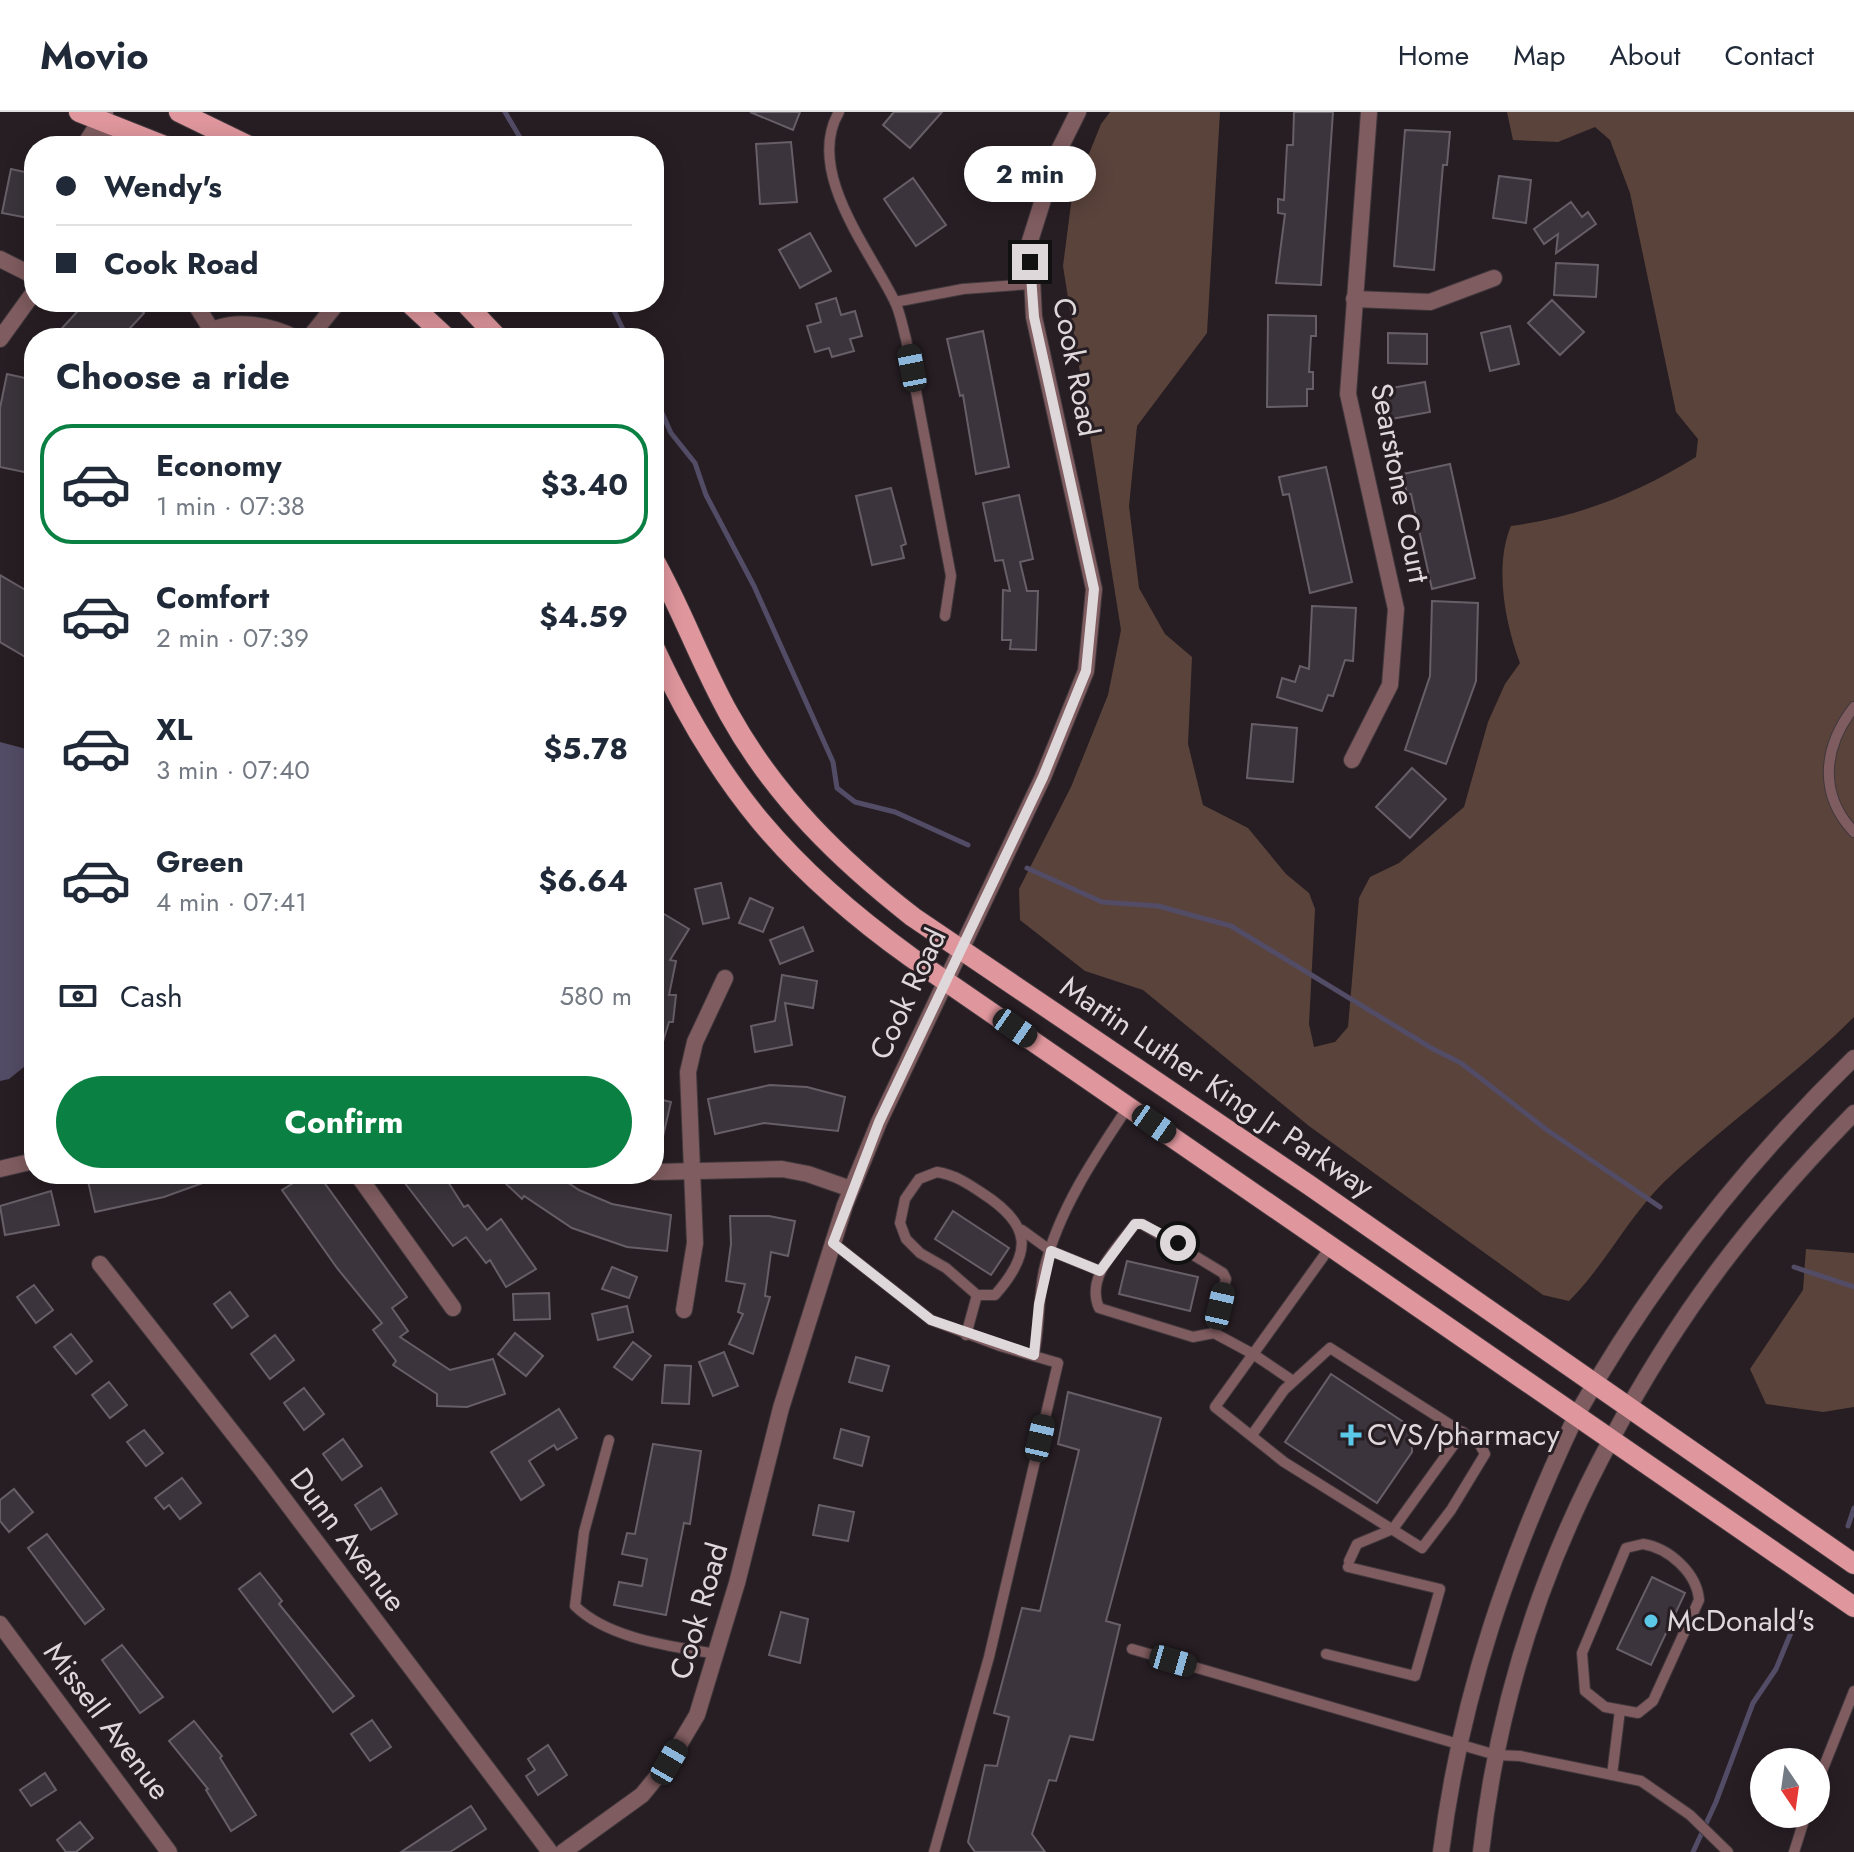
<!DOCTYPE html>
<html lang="en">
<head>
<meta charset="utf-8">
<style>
  :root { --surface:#fff; --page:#f6f6f7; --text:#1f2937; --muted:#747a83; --line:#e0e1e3; --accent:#0b8043 }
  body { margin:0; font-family:Jost,sans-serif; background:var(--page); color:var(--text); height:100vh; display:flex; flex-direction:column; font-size:30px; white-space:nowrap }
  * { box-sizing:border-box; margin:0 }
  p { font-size:26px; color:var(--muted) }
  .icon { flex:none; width:44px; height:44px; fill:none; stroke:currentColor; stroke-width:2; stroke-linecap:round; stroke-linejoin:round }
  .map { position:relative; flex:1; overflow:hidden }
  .sheet { position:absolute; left:24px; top:216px; width:640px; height:856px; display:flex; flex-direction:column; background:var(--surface); border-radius:32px; box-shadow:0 4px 20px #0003 }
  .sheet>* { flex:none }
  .top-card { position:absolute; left:24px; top:24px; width:640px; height:176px; border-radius:32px; box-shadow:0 4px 20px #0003; display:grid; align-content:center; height:176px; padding:0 32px; background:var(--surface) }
  .needle { width:52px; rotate:167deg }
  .controls { position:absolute; left:1750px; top:1636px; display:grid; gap:16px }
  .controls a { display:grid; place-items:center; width:80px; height:80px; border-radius:50%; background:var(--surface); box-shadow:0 4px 20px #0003; font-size:40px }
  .end { position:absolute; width:36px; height:36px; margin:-18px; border:10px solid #ded8db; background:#111; box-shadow:0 0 0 4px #111 }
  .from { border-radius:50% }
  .bubble { position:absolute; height:56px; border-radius:28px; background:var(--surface); box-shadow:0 4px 20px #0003; font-size:26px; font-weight:700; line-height:56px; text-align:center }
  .car { position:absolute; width:24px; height:48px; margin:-24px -12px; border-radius:10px; box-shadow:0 0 6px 2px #0007; background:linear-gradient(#222 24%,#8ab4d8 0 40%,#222 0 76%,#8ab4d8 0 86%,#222 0) }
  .top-card b { display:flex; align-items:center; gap:28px; height:76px; font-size:30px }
  .top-card b+b { border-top:2px solid var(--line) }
  .top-card i { width:20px; height:20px; background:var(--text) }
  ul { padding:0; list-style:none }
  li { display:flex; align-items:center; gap:24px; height:120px; margin:0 16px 12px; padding:0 16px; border:4px solid transparent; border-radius:32px }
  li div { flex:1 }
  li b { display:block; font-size:30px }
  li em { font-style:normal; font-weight:700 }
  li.on { border-color:var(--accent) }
  li>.icon { width:72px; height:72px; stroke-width:1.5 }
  h2 { padding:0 32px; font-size:36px; line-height:96px }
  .pay { display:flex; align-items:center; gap:20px; height:88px; padding:0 32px; font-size:30px }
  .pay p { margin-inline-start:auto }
  .action { display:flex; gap:16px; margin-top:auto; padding:16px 32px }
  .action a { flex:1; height:92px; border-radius:48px; background:var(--accent); color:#fff; font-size:32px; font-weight:700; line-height:92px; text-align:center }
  header { display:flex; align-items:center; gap:48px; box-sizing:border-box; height:112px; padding:0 40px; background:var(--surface); border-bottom:2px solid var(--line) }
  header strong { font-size:38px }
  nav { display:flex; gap:44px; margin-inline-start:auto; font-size:28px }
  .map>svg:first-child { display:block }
  .green { fill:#5a433b }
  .water { fill:#534c66 }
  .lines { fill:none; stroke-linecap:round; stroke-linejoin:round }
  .stream { stroke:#534c66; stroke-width:5 }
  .building { fill:#3b343c; stroke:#675f68; stroke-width:2 }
  .service-casing { stroke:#41383d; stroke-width:12 }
  .minor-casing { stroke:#41383d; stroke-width:18 }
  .tertiary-casing { stroke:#41383d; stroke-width:18 }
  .primary-casing { stroke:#41383d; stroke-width:22 }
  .service { stroke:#7f5c5f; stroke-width:10 }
  .minor { stroke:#7f5c5f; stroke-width:16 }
  .tertiary { stroke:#7f5c5f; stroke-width:16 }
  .primary { stroke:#df979d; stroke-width:20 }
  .route { stroke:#ded8db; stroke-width:10 }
  .poi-dot { fill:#5bc8e7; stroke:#271e23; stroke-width:3 }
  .labels { text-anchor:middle; stroke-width:6; stroke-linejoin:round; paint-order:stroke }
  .street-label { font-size:30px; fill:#ded8db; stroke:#271e23 }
  .poi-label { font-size:30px; fill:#ded8db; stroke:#271e23; text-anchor:start }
</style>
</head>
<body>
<header>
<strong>Movio</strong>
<nav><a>Home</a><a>Map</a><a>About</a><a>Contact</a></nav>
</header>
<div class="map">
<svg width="1854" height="1740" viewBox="0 0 1854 1740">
  <rect width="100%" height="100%" fill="#271e23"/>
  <g class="green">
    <path d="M1110 0H1220L1207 221 1137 314 1129 394 1139 476 1165 522 1192 545 1188 632 1203 693 1248 716 1286 762 1309 781 1315 797 1309 912 1314 935 1335 930 1348 915 1359 786 1370 765 1399 751 1464 695 1488 610 1505 572 1520 551C1505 512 1494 453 1511 414 1579 405 1638 381 1696 345L1698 327 1676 300 1630 81 1610 28 1595 15 1558 30 1513 28 1507 0H1854V905C1795 964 1725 1012 1664 1070 1626 1108 1606 1152 1569 1189L1543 1183 1309 1014 1143 878 1085 859 1020 808 1019 777 1071 675 1108 583 1121 518 1063 154 1072 84 1101 12Z"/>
    <polygon points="1806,1137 1854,1141 1854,1295 1823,1300 1766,1292 1750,1257 1803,1178"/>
  </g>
  <polygon class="water" points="0,630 34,639 34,947 9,967 0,969"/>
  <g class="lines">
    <g class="stream">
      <polyline points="505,0 525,34"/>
      <polyline points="610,190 627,226"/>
      <polyline points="654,283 671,321 695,351 706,383 754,474 833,650 837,676 855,690 895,700 968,733"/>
      <polyline points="1027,756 1102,790 1158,794 1231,814 1433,937 1461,951 1547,1018 1660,1095"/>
      <polyline points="1794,1155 1854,1175"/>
      <polyline points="1848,1414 1854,1396"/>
      <polyline points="1693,1740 1716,1690 1753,1591 1776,1557 1797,1506"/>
    </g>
  </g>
  <g class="building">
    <polygon points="750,0 800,0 793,18"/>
    <polygon points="894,0 942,0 910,36 883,13"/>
    <polygon points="1294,0 1333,0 1321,173 1276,171 1285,102 1278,101 1278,87 1284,88 1287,33 1293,33"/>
    <polygon points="1405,18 1450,20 1447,53 1443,53 1434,158 1394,154"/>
    <polygon points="791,30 797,90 760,92 756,32"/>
    <polygon points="11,57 34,62 34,107 2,101"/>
    <polygon points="1499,64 1531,68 1526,111 1493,106"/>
    <polygon points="913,66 946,113 916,134 884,87"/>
    <polygon points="1571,90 1582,105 1588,100 1596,112 1556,141 1558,122 1544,132 1534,117"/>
    <polygon points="810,121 831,159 800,176 779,138"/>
    <polygon points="1556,151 1598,153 1596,185 1554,183"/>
    <polygon points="836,186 841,203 855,199 862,224 850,227 854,239 832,245 829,236 815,240 807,214 821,210 816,192"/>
    <polygon points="1552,188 1584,220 1560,243 1528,211"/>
    <polygon points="86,190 131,190 144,201 121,226 53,226"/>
    <polygon points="1268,203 1316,204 1316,224 1311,224 1309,260 1313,260 1313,277 1307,277 1307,294 1267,295"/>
    <polygon points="1510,214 1519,252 1490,259 1481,221"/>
    <polygon points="983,219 1009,355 976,362 963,283 960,284 947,227"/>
    <polygon points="1388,221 1427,222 1427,252 1388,251"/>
    <polygon points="7,262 34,268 34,362 0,355 0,296"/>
    <polygon points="1425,270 1430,300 1391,307 1386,277"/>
    <polygon points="1450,352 1475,466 1432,477 1411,382 1407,382 1403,362"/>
    <polygon points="1326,355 1352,470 1310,481 1289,382 1283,383 1279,365"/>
    <polygon points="891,376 906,432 901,434 904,446 872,453 856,384"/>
    <polygon points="1019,383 1033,447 1020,450 1027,479 1038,479 1036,538 1010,537 1011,528 1002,528 1003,478 1010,479 1003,448 995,449 983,391"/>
    <polygon points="0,463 34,483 34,550 0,530"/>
    <polygon points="1432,489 1478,491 1476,569 1446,652 1405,638 1430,564"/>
    <polygon points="1312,494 1356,496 1353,549 1345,548 1333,584 1328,583 1322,599 1277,585 1282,566 1295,570 1300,554 1309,557"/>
    <polygon points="1252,612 1297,616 1293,670 1247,666"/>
    <polygon points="1412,656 1446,687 1410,726 1376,695"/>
    <polygon points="721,771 729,806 703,812 695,777"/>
    <polygon points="750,786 773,796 763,820 739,811"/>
    <polygon points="654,796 689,817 670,848 676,849 669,883 676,883 673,910 669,910 658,946 654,946"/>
    <polygon points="803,815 813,839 780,852 770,828"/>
    <polygon points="782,863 817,869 813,896 785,891 792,933 755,940 751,914 775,909"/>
    <polygon points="770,973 807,975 845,985 838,1019 764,1011 715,1022 708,987"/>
    <polygon points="654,986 671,990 660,1037 654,1037"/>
    <polygon points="120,1062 222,1062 222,1064 164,1085 95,1100 88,1069"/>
    <polygon points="308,1062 318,1062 407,1185 392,1196 408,1219 400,1225 450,1258 493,1247 505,1282 467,1295 437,1294 437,1282 393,1253 396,1249 373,1218 382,1211 337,1156 282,1078"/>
    <polygon points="398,1062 443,1062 464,1095 468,1093 487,1118 501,1107 536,1157 506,1175 490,1148 486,1151 466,1125 453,1134"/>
    <polygon points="510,1062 555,1062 579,1078 612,1092 671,1103 667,1139 627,1135 572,1116 524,1084 522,1087 503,1069"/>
    <polygon points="51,1079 59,1113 5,1123 0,1094"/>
    <polygon points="953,1099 1009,1136 991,1163 935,1127"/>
    <polygon points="730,1104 769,1104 795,1109 788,1144 771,1140 765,1184 770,1185 753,1242 729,1232 743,1202 738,1200 745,1172 726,1169 731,1132"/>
    <polygon points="1127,1149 1198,1165 1190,1199 1119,1182"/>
    <polygon points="612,1155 637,1165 629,1186 602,1177"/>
    <polygon points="34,1173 53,1198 36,1211 17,1185"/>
    <polygon points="230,1180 248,1204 232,1216 214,1192"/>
    <polygon points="549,1181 550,1207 514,1208 513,1182"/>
    <polygon points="627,1194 633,1220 598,1228 592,1202"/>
    <polygon points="515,1221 543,1244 526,1264 498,1242"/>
    <polygon points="71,1222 92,1249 76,1262 54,1235"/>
    <polygon points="275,1223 294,1248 270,1267 251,1242"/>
    <polygon points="633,1230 651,1244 632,1268 614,1255"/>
    <polygon points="724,1240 738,1274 713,1284 699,1250"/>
    <polygon points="856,1245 889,1254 882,1279 849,1270"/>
    <polygon points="665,1253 691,1254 689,1292 662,1291"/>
    <polygon points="1331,1262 1411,1315 1412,1340 1377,1391 1285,1330"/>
    <polygon points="109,1270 127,1293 110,1306 92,1283"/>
    <polygon points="304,1276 324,1302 304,1318 284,1291"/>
    <polygon points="1068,1280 1161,1306 1106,1509 1120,1513 1093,1628 1070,1624 1056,1669 1049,1668 1032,1722 1045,1740 975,1740 968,1730 985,1653 997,1654 1009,1605 994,1601 1022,1496 1040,1499 1079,1338 1058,1332"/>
    <polygon points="559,1297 577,1326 557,1338 554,1333 529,1349 544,1373 521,1388 491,1340"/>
    <polygon points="841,1317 869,1325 862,1354 834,1346"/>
    <polygon points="144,1318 163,1341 146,1354 127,1330"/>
    <polygon points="343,1327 362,1354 342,1368 323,1342"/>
    <polygon points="653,1332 701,1339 690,1412 684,1411 666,1503 614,1493 619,1470 642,1474 647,1447 622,1442 627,1421 635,1422"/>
    <polygon points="182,1366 201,1391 180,1407 169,1393 164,1397 155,1386"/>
    <polygon points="381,1376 397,1402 371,1418 355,1393"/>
    <polygon points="14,1377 33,1400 9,1420 0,1409 0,1388"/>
    <polygon points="819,1393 854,1400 848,1429 813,1423"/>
    <polygon points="47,1422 104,1497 85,1512 28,1436"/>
    <polygon points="260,1461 282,1489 279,1492 354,1584 333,1600 239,1477"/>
    <polygon points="1652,1465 1685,1481 1651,1553 1617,1537"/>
    <polygon points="781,1500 808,1507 800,1551 769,1543"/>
    <polygon points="122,1533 163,1585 140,1601 102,1548"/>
    <polygon points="372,1608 391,1635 370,1649 351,1622"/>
    <polygon points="194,1609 222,1644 220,1646 256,1703 231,1719 206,1678 208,1677 169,1629"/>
    <polygon points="548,1633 567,1663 538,1683 526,1664 535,1658 528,1647"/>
    <polygon points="45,1661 56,1678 31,1694 20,1678"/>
    <polygon points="471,1694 486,1717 450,1740 401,1740"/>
    <polygon points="80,1710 93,1726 76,1740 66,1740 57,1728"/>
  </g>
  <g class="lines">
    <g class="service-casing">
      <g id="service">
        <path d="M839 0C805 58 868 136 893 186 900 198 902 213 906 227L951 464 945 504"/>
        <polyline points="895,190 963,177 1031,172"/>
        <path d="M1854 595C1823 635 1818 682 1854 720"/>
        <path d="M937 1060C955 1063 967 1071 982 1081 1032 1113 1033 1140 995 1183H977L946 1156 920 1141 906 1127 900 1111 905 1087 919 1067Z"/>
        <polyline points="1022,1118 1051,1139 1100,1159"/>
        <polyline points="833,1131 931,1208 1000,1234 1058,1251 989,1545 934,1740"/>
        <path d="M1214 1221 1226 1167 1223 1161 1142 1112H1135C1118 1135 1085 1165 1099 1196L1193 1225 1214 1221 1253 1242 1293 1269"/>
        <polyline points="966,1223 977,1183"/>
        <path d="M1034 1243C1040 1215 1038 1186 1044 1158 1058 1099 1095 1044 1128 995"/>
        <polyline points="1252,1323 1284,1278 1330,1236 1479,1331 1485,1342 1451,1398 1422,1436 1284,1350 1215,1295 1331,1134"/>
        <path d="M609 1328 584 1420 575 1494C609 1527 671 1534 716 1542"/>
        <path d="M1643 1432C1669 1436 1697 1461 1699 1488L1653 1589 1638 1601 1605 1595 1585 1579 1582 1541 1626 1436Z"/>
        <polyline points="1349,1449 1357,1432 1393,1417 1463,1320"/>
        <polyline points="1132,1537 1496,1643 1520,1644 1641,1669 1690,1703 1728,1740"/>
        <polyline points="1326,1542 1415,1564 1440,1477 1348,1455"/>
        <polyline points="1612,1663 1620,1598"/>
        <polyline points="1816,1674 1854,1579"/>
        <polyline points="1794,1740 1806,1702"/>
      </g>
    </g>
    <g class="minor-casing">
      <g id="minor">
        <polyline points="102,7 104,34"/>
        <polyline points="84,34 105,1"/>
        <polyline points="0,147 34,164"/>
        <polyline points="1354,187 1430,190 1494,166"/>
        <polyline points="194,190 211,217"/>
        <path d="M200 226C227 204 267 212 296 226"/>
        <polyline points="309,226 338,190"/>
        <polyline points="0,227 34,180"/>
        <polyline points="1352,648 1390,573 1396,497 1348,282 1369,0"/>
        <polyline points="0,1057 34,1049"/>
        <polyline points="654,1060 782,1057 808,1062 851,1077"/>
        <polyline points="357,1062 453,1196"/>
        <polyline points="100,1152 262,1358 550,1740"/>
        <polyline points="684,1198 695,1131 688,960 695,930 725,866"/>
        <polyline points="0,1512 169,1740"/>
        <polyline points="563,1740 642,1683 669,1650 697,1603 737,1471 781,1296 845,1093 879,1010 1043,665 1086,559 1094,477 1034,205 1030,129 1058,40 1078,0"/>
        <path d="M1441 1740C1461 1582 1508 1448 1576 1304"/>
        <path d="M1481 1740C1497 1595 1542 1454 1612 1326"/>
      </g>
    </g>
    <g class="tertiary-casing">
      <g id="tertiary">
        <path d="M1576 1304C1651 1171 1745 1052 1854 946"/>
        <path d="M1612 1326C1679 1200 1754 1103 1854 1001"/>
      </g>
    </g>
    <g class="primary-casing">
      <g id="primary">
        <polyline points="79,0 165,34"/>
        <polyline points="179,0 249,34"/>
        <polyline points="408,190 447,226"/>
        <polyline points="464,190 498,226"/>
        <path d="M654 448C682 498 701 552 729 602 775 685 840 748 913 805L1309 1073 1854 1452"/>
        <path d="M654 535C718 674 788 757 912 846L1854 1495"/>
      </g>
    </g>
    <use href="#service" class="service"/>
    <use href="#minor" class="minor"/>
    <use href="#tertiary" class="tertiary"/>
    <use href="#primary" class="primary"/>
  </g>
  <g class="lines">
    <polyline class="route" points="1030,150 1034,205 1094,477 1086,559 1043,665 879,1010 833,1131 931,1208 1034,1243 1039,1192 1051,1139 1100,1159 1135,1112 1142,1112 1178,1131"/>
  </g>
  <g class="poi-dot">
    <path d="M1347 1311h8v8h8v8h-8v8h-8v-8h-8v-8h8z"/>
    <circle cx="1651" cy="1509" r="8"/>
  </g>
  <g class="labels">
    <g class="street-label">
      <text transform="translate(1076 255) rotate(79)" y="10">Cook Road</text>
      <text transform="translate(1400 371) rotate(79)" y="10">Searstone Court</text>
      <text transform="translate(908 882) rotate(-65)" y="10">Cook Road</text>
      <text transform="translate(1217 975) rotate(34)" y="10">Martin Luther King Jr Parkway</text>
      <text transform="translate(348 1428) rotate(53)" y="10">Dunn Avenue</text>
      <text transform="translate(699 1499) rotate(-74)" y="10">Cook Road</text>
      <text transform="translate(107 1609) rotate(53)" y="10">Missell Avenue</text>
    </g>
    <g class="poi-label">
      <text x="1367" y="1333">CVS/pharmacy</text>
      <text x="1667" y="1519">McDonald's</text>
    </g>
  </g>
</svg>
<div class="controls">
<a><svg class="needle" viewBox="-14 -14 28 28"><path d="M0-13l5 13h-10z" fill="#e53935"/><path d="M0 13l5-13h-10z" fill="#747a83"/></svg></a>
</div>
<i class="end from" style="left:1178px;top:1131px"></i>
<i class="end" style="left:1030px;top:150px"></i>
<div class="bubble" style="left:964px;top:34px;width:132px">2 min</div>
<i class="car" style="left:912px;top:256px;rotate:349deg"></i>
<i class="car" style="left:1015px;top:916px;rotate:125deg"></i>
<i class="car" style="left:1154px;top:1012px;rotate:125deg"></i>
<i class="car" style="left:1220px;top:1194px;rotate:13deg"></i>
<i class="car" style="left:1040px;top:1326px;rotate:13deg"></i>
<i class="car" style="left:1173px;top:1549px;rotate:106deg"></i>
<i class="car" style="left:669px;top:1650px;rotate:30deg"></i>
<div class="top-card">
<b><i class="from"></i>Wendy's</b>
<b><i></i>Cook Road</b>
</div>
<section class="sheet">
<h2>Choose a ride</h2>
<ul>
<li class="on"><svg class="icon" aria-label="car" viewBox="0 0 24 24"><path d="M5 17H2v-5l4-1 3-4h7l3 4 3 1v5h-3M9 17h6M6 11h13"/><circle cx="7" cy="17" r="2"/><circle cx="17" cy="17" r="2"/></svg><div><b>Economy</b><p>1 min · 07:38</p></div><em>$3.40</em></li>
<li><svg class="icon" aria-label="car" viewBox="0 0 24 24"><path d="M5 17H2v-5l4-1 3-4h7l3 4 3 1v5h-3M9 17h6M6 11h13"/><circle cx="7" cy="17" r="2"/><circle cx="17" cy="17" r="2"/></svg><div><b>Comfort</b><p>2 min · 07:39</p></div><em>$4.59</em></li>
<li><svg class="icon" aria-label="car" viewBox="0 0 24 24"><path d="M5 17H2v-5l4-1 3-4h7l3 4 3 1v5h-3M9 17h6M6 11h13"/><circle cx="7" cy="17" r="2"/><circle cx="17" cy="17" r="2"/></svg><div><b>XL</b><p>3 min · 07:40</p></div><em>$5.78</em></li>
<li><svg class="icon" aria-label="car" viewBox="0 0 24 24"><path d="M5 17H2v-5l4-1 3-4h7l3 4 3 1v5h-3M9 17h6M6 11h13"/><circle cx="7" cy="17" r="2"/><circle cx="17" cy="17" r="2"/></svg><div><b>Green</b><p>4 min · 07:41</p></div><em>$6.64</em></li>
</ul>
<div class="pay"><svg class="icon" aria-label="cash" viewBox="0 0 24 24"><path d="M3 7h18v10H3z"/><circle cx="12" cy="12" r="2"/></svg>Cash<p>580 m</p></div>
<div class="action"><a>Confirm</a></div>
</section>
</div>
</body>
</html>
